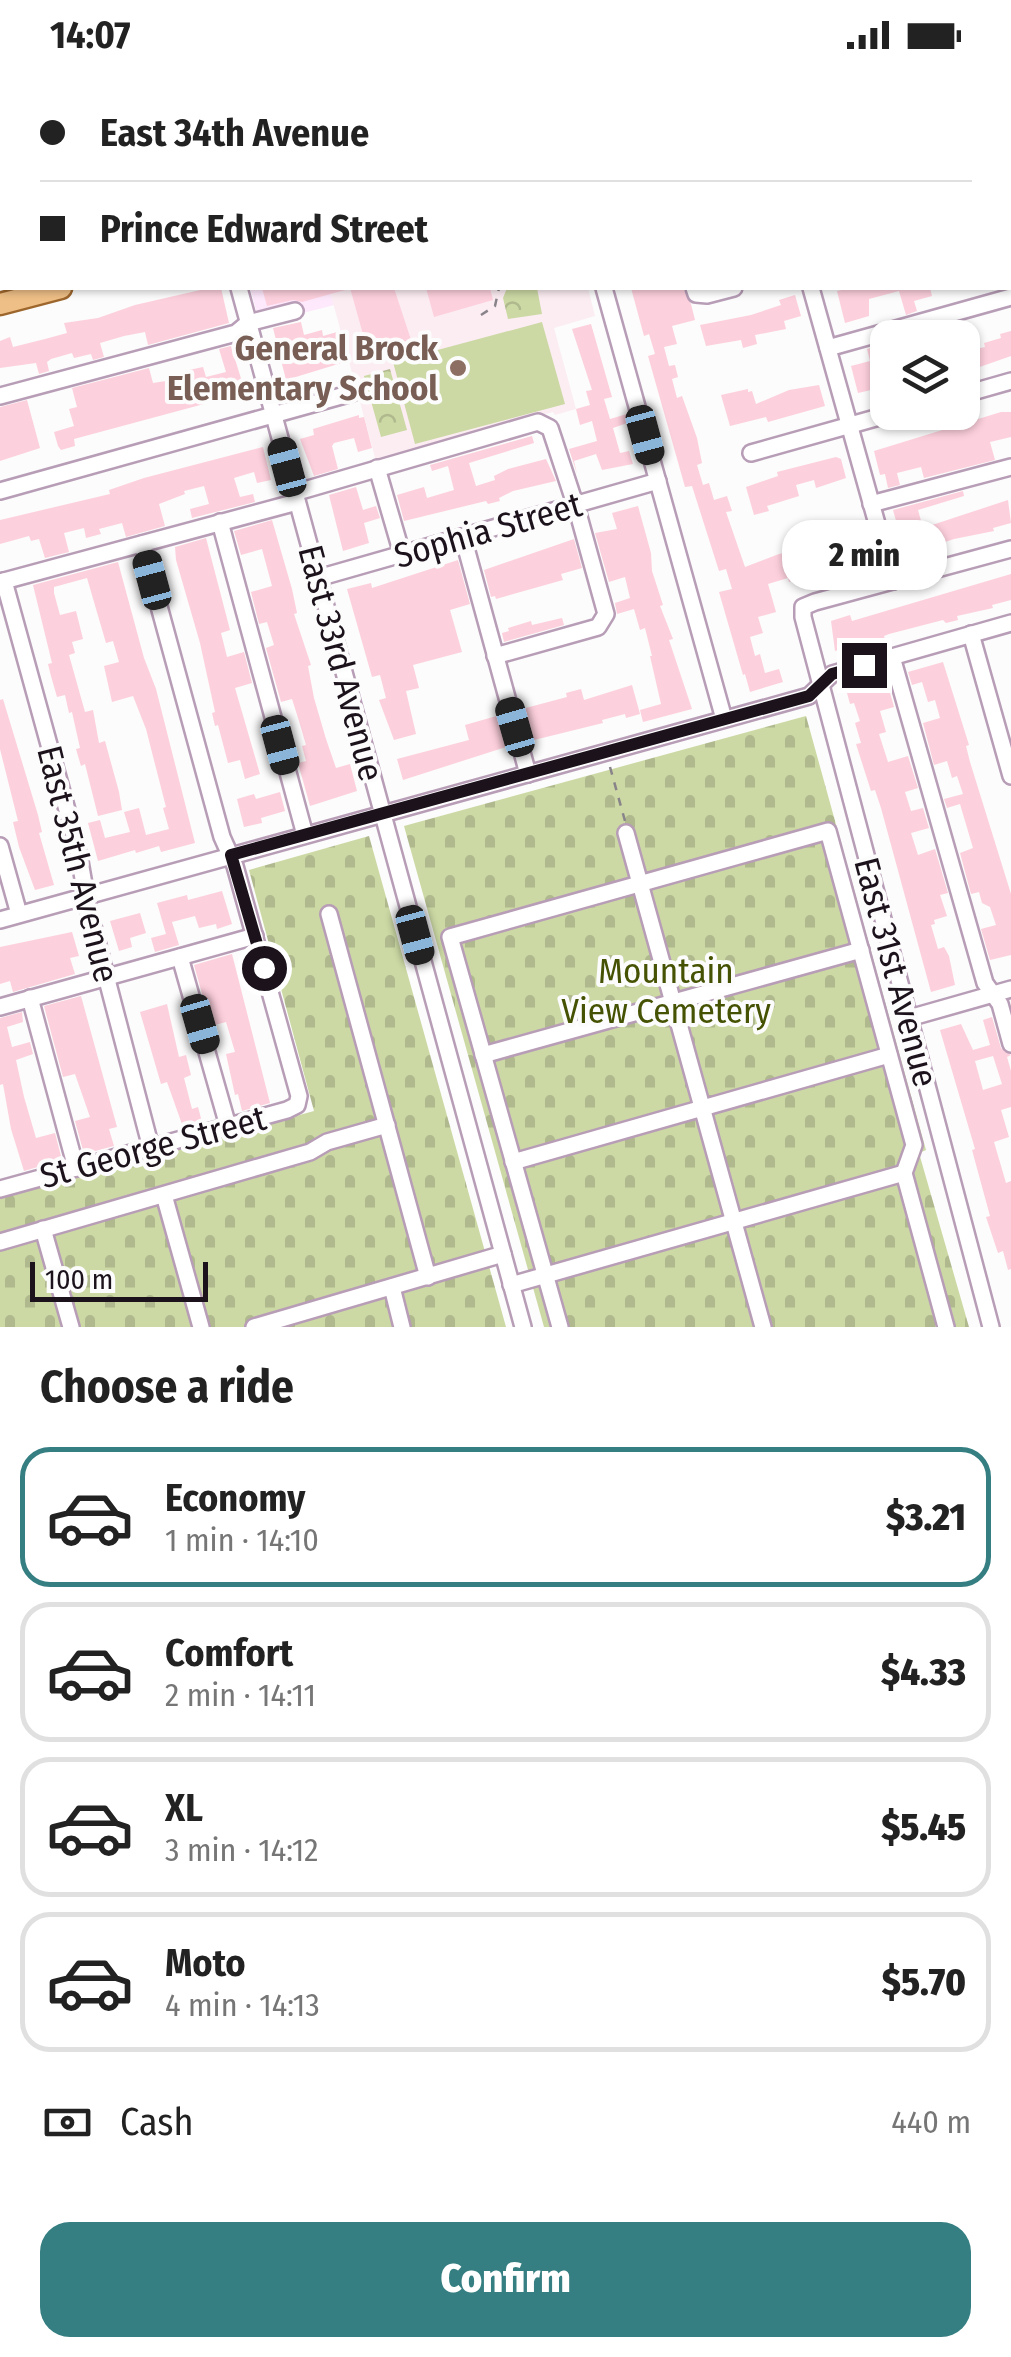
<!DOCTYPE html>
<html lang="en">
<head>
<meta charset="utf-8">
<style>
  :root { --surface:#fff; --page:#f6f6f6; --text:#222; --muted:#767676; --line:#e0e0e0; --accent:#357e81 }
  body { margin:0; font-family:"Fira Sans Condensed",sans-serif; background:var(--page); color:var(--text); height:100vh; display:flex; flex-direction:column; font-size:38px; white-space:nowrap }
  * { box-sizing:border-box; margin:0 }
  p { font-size:32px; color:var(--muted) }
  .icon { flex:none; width:55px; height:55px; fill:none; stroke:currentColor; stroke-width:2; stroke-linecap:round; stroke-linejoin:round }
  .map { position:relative; height:1257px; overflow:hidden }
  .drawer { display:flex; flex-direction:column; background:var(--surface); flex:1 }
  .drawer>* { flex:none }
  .hud { position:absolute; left:0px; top:0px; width:1012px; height:220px; box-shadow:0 2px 8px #0004; display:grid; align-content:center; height:220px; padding:0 40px; background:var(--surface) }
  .tools { position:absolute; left:870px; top:250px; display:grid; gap:20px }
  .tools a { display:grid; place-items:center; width:110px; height:110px; border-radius:20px; background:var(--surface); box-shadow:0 2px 8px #0004; font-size:50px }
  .scale { position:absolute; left:30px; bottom:25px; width:178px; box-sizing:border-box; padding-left:10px; border:5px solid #1c121c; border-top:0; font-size:28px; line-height:35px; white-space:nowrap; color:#1c121c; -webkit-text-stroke:8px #fbfcfb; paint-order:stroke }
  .end { position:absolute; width:45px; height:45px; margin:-22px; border:12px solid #1c121c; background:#fff; box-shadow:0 0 0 5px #fff }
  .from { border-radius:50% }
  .bubble { position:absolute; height:70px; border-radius:30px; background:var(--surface); box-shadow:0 2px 8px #0004; font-size:32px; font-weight:800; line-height:70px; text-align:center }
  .car { position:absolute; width:30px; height:60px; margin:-30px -15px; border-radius:12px; box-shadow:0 0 8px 2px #0007; background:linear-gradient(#222 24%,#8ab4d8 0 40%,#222 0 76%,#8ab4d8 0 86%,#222 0) }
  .hud b { display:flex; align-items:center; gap:35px; height:95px; font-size:38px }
  .hud b+b { border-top:2px solid var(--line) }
  .hud i { width:25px; height:25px; background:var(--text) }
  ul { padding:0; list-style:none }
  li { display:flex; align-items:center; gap:30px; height:140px; margin:0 20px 15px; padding:0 20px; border:5px solid var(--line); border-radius:30px }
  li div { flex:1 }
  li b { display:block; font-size:38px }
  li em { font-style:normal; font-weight:800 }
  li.active { border-color:var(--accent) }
  li>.icon { width:90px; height:90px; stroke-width:1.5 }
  h2 { padding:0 40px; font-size:45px; line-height:120px }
  .pay { display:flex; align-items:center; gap:25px; height:110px; padding:0 40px; font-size:38px }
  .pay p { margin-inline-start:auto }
  .primary-button { display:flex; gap:20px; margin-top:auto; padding:20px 40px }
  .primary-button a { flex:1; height:115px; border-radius:30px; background:var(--accent); color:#fff; font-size:40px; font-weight:800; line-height:115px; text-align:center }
  .status { display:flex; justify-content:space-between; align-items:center; height:70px; padding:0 50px; background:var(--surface); direction:ltr }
  .status svg { height:28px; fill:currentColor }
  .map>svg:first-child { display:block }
  .built { fill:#fee8fc }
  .education { fill:#fcedf3 }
  .cemetery { fill:url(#cemetery-stones) }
  .park { fill:url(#park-crowns) }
  .pitch { fill:#ccd9a4 }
  .building { fill:#fdd0dd; fill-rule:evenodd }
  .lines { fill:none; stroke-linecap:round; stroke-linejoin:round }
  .minor-casing { stroke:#b89db7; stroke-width:20 }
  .major-casing { stroke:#9d662d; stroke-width:25 }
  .path { stroke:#898489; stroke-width:2.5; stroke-dasharray:8 8; stroke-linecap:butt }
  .minor { stroke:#fff; stroke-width:15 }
  .major { stroke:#eebf86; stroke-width:20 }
  .route { stroke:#1c121c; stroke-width:12 }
  .education-dot { fill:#8d6e63; stroke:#fbfcfb; stroke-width:4 }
  .labels { text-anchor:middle; stroke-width:8; stroke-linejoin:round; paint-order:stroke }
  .education-label { font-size:35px; font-weight:bold; fill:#785e54; stroke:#fbfcfb; text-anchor:end }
  .street-label { font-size:35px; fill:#1c121c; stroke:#fbfcfb }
  .park-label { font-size:35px; fill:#465203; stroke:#fbfcfb }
</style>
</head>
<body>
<div class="status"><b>14:07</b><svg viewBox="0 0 49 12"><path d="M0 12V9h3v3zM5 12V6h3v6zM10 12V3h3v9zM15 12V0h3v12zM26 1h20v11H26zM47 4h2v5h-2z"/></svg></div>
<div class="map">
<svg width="1011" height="1257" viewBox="0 0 1011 1257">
  <defs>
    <pattern id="cemetery-stones" width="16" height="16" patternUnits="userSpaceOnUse" patternTransform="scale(2.5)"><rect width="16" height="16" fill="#ccd9a4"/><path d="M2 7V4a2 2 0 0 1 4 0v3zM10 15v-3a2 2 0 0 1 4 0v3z" fill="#afb98d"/></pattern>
    <pattern id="park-crowns" width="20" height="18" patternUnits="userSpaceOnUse" patternTransform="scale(2.5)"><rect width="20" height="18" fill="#ccd9a4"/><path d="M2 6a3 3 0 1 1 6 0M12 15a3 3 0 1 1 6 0" fill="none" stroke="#afb98d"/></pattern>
  </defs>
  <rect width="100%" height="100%" fill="#fbfcfb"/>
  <polygon class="built" points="250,218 329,218 334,235 260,254"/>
  <polygon class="education" points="329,218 588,218 595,246 554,258 576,339 555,345 553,342 376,391"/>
  <g class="cemetery">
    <polygon points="806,646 926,1080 919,1083 969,1257 544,1257 404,756"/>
    <polygon points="369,766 506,1257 0,1257 0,1128 314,1041 249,800"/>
  </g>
  <g class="park">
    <polygon points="507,218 537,218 542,244 508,249 503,228"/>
    <polygon points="390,299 407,360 381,367 364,306"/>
  </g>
  <polygon class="pitch" points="542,252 565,334 415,374 393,292"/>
  <g class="building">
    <polygon points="209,218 221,218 229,253 148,275 145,262 124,266 100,273 104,287 93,290 91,284 74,288 72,283 51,289 47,292 49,301 39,304 36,293 0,298 0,271 10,267 13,277 45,269 67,263 64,253 98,248 135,235"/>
    <polygon points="262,218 345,218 345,220 302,232 293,230 267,236"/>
    <polygon points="350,218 394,218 414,279 370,289"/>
    <polygon points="426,218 490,218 493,230 434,247"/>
    <polygon points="631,218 683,218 691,234 695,250 672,256 677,274 664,277 669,296 675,295 678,307 672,309 677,328 682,326 697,368 702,393 697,395 703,415 709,413 714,430 727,426 732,441 726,442 745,497 779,484 832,474 831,471 846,466 848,472 862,468 868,487 862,490 789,512 788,508 768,514 776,542 758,547 763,563 750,567 755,586 760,584 765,603 779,599 783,612 750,622 745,604 743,605 719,522 732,519 726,499 719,501 692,416 685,417 648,286 655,284 649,264 644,266"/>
    <polygon points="850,218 930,218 932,226 914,231 917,241 906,245 899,221 869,229 869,246 845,253 837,221"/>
    <polygon points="795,225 801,246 784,251 786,259 755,265 757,274 743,278 741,270 706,276 700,255 751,245 781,235 779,230"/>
    <polygon points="301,252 304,265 322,260 323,266 337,262 338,266 341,265 348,291 286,310 273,258"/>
    <polygon points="591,254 612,327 604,329 610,349 627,344 630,352 613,358 620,383 629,381 633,394 602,400 596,384 574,391 577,404 569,379 597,371 592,351 580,355 576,339 590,335 586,321 592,320 572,259"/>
    <polygon points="1011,261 1011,286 974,299 973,293 962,296 962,282 985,277 984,273 1001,268 1000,264"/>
    <polygon points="888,273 888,316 858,323 851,296 870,291 867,279"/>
    <polygon points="231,276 247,328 215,331 74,369 75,376 61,380 58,376 54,362 74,356 69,339 77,337 72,318 149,298 153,313 191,307 189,300 203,297 206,307 226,302 219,279"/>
    <polygon points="819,315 825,336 768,352 766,347 730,356 721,325 748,319 748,322 752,321 756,334 789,320"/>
    <polygon points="27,330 40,378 0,391 0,337"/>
    <polygon points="1001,342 1011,342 1011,367 990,372 995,390 924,408 921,397 897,403 900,415 888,418 885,404 880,405 874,381"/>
    <polygon points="359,345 359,348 364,347 372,378 358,382 354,368 334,373 332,376 338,399 314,406 300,369 314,365 313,359"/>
    <polygon points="532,366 534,373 469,393 476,416 495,410 494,406 508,399 546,389 556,411 513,421 499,428 500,431 488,434 486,431 404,451 397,425 424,417 427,428 454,420 448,396 432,401 430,395"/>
    <polygon points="263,377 271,410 257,413 254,402 234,408 240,427 253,424 255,432 192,448 190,439 209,434 204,416 184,421 185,424 159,434 165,456 126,467 122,453 99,459 101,464 86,468 84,458 64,463 69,482 45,488 39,469 31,471 29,466 0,474 0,450 110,424 109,420 144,408"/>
    <polygon points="836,387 841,389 846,408 816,418 814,410 796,415 799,426 767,436 769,441 754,445 746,417 778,406 777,402"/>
    <polygon points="356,417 363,440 376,436 380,448 364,453 369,473 343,481 329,425"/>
    <polygon points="963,421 964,426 918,440 923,458 1008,430 1011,453 993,458 994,461 954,469 909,484 908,478 904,479 893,440"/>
    <polygon points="638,436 651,483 652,501 663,535 660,536 673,569 669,570 692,639 643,652 640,640 661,634 650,586 652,586 645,558 640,560 634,539 617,544 615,533 630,528 625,507 609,512 595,463 617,459 612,443"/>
    <polygon points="272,450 292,519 297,543 294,544 311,595 308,596 314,628 326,669 336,698 350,694 357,721 310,736 298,693 306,691 302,676 306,675 299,651 292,629 281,632 266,578 274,575 267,552 259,554 251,522 272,516 262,479 241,485 234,461"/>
    <polygon points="206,468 230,560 221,563 227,587 244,582 252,613 235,618 260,704 245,709 240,690 228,693 218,655 215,656 212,643 215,642 200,573 176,490 175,477"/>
    <polygon points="574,469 582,498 561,504 563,510 496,529 495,526 491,527 484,500"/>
    <polygon points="458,490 470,534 450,540 462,582 413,595 419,618 406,621 416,664 394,670 379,630 386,628 380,605 372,607 347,519 371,513 372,518"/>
    <polygon points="118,492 144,588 156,619 195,773 161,782 159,776 136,783 135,780 98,791 88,753 100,750 105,768 130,762 124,742 139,738 146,765 169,759 163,738 166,737 146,659 133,626 112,632 104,596 119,592 113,571 106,573 87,508 54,517 54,523 60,545 76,541 83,569 72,572 75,583 69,585 85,642 93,640 99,673 105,671 119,722 122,740 98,746 85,694 81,696 76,679 80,678 72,642 69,643 65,625 57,627 51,606 48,594 52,593 33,515"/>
    <polygon points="1011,504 1011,530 992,535 993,538 957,546 958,550 946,553 943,550 889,564 884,566 885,570 864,576 863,573 835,581 831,551 850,545 852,551"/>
    <polygon points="562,548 564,555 504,572 502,563 509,561 508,558 531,551 532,555"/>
    <polygon points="943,592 969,675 966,676 970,692 1011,824 1011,885 990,890 981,859 996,855 990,837 982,833 979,822 971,824 960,783 973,778 960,734 947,738 944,729 963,724 957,706 952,708 947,691 934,695 923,653 940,648 935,630 928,632 922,612 912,615 908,602"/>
    <polygon points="886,608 894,637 880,641 886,662 879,664 888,692 908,686 918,718 905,722 911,741 923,738 929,758 911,763 918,785 935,779 948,823 940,825 947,846 934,850 935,854 931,855 938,879 944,877 949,886 955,915 931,922 881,738 875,720 871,721 856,674 861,673 855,653 860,651 854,633 850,634 847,623 848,618"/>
    <polygon points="632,615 640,644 626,648 625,644 602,650 603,653 530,671 522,639 567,627 566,623 581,619 584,630"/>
    <polygon points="3,629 38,745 42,762 39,763 54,815 35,820 19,777 13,752 18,751 0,679 0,630"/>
    <polygon points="500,645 509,676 403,710 397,689 469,670 465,655"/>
    <polygon points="280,722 285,741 261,748 262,753 244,757 237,729 254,724 256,729"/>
    <polygon points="222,821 232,854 217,859 216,854 199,858 195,846 172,852 179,875 155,882 151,868 166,864 157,833 187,825 188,830"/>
    <polygon points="140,843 146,863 130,868 132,877 119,881 110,851"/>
    <polygon points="72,862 79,886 70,888 75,904 13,922 10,911 0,914 0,877"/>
    <polygon points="232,884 270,1033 242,1041 238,1024 235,1025 226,984 235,982 226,952 211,956 194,895"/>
    <polygon points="81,926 117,1057 109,1059 114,1076 84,1084 75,1051 90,1047 75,1004 63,1007 44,936"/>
    <polygon points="167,934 179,987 186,985 191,1005 184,1008 192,1039 198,1037 202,1052 183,1057 167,1012 161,1014 140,942"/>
    <polygon points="22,942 23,952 7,957 12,977 30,972 33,984 16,990 24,1027 36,1068 55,1063 62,1090 24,1101 11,1059 3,1014 0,1015 0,948"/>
    <path d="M992 947 1001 978 1011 985 1007 987 1011 1001V1037L1001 1040 1009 1067 994 1072 1006 1113 1011 1111V1199L1008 1200 1003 1181 998 1183 986 1147 990 1146 972 1080 975 1079 940 960 961 954 973 980 990 975 983 950ZM993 986 1002 1014 983 1020 975 991Z"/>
  </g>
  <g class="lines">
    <g class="minor-casing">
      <g id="minor">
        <polyline points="178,0 179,2"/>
        <polyline points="484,0 485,2"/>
        <polyline points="750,0 751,2"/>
        <polyline points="996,0 996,2"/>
        <polyline points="220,2 228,0"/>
        <polyline points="552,2 561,0"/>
        <polyline points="1010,52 1011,56"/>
        <polyline points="0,60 2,59"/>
        <polyline points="1010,143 1011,143"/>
        <polyline points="0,147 2,146"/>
        <polyline points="239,218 523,1257"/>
        <polyline points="604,218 724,649"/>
        <polyline points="694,218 696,224 707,225 734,218"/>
        <polyline points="811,218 893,511"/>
        <polyline points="828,278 1011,227"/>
        <polyline points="962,325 1011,311"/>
        <polyline points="0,326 236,263 248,253 295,241"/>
        <polyline points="751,383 897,342"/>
        <polyline points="377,398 402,484"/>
        <polyline points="0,421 352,323"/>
        <polyline points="294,423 538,352 550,358 578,443 606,544 598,557 495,586"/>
        <polyline points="871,434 1011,397"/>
        <polyline points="220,452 305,765"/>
        <polyline points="463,467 528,704"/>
        <polyline points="318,508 658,411"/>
        <polyline points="4,511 78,780 88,837 151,1078"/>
        <polyline points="0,512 297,432"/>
        <polyline points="971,564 1011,706"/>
        <polyline points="892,587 985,913 1000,934 1011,974"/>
        <polyline points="626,763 763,1257"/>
        <polyline points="0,776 19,844"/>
        <polyline points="329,844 428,1207"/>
        <polyline points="0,850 809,626 832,604 1011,553"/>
        <polyline points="180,887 228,1056"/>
        <polyline points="30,928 76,1098"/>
        <polyline points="0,937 255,866"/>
        <polyline points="909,948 1011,919"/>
        <polyline points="483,985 861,880"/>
        <polyline points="513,1092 889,985"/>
        <polyline points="0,1119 287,1040 297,1035 299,1026 235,796 222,767 142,474"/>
        <polyline points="164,1125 201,1257"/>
        <polyline points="43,1159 71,1257"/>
        <polyline points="0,1172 310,1082 327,1072 387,1055"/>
        <polyline points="511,1215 904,1103"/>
        <polyline points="392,1217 402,1257"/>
        <polyline points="254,1257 503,1184"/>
        <polyline points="560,1257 450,867 828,761 914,1075 904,1103 946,1257"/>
        <polyline points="991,1257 803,547 803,537 815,532 1011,479"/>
      </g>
    </g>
    <g class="major-casing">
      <g id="major">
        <polyline points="844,2 853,0"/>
        <polyline points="0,234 61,218"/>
      </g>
    </g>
    <g class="path">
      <polyline points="0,29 2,39"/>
      <polyline points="481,245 495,236 499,218"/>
      <polyline points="610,697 625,751"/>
    </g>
    <use href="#minor" class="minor"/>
    <use href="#major" class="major"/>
  </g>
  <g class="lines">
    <polyline class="route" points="264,898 231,785 809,626 832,604 864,595"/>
  </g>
  <circle class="education-dot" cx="458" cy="298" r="10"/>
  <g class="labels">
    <g class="education-label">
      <text x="438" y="290">General Brock<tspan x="438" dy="40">Elementary School</tspan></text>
    </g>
    <g class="street-label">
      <text transform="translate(488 460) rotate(-16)" y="12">Sophia Street</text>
      <text transform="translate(341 593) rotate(75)" y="12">East 33rd Avenue</text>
      <text transform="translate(78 794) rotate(76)" y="12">East 35th Avenue</text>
      <text transform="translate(896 902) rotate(75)" y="12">East 31st Avenue</text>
      <text transform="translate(153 1077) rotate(-15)" y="12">St George Street</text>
    </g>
    <g class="park-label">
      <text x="666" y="913">Mountain<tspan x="666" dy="40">View Cemetery</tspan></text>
    </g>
  </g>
</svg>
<div class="tools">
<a><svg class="icon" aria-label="layers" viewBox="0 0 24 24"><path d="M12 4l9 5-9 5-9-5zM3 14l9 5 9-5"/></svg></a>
</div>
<div class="scale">100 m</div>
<i class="end from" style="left:264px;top:898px"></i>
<i class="end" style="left:864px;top:595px"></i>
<div class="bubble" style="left:782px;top:450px;width:165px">2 min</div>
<i class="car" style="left:645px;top:365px;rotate:165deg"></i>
<i class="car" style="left:287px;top:397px;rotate:345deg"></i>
<i class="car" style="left:152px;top:510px;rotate:345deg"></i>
<i class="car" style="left:515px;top:657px;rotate:344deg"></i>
<i class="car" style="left:280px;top:675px;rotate:165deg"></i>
<i class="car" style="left:415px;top:865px;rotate:165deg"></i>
<i class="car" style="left:200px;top:954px;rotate:164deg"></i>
<div class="hud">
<b><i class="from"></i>East 34th Avenue</b>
<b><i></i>Prince Edward Street</b>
</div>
</div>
<section class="drawer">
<h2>Choose a ride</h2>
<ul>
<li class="active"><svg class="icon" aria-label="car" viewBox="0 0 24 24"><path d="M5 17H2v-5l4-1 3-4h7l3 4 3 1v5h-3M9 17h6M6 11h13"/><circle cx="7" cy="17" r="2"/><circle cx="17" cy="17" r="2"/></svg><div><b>Economy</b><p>1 min · 14:10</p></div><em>$3.21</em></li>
<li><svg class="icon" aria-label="car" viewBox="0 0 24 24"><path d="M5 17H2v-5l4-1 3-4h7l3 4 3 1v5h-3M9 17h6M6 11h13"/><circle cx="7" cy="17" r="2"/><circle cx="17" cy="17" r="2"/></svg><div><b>Comfort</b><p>2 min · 14:11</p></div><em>$4.33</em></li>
<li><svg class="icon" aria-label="car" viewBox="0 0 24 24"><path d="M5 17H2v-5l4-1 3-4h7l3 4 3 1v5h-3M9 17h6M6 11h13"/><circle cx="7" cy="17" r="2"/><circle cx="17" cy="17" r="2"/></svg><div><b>XL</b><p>3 min · 14:12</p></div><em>$5.45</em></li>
<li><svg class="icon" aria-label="car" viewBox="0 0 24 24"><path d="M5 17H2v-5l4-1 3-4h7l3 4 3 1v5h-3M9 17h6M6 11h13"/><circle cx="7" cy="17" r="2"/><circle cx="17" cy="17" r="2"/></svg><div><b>Moto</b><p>4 min · 14:13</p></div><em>$5.70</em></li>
</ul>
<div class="pay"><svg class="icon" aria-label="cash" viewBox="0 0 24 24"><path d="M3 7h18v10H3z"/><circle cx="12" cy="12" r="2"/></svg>Cash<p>440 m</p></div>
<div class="primary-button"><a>Confirm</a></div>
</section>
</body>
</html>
